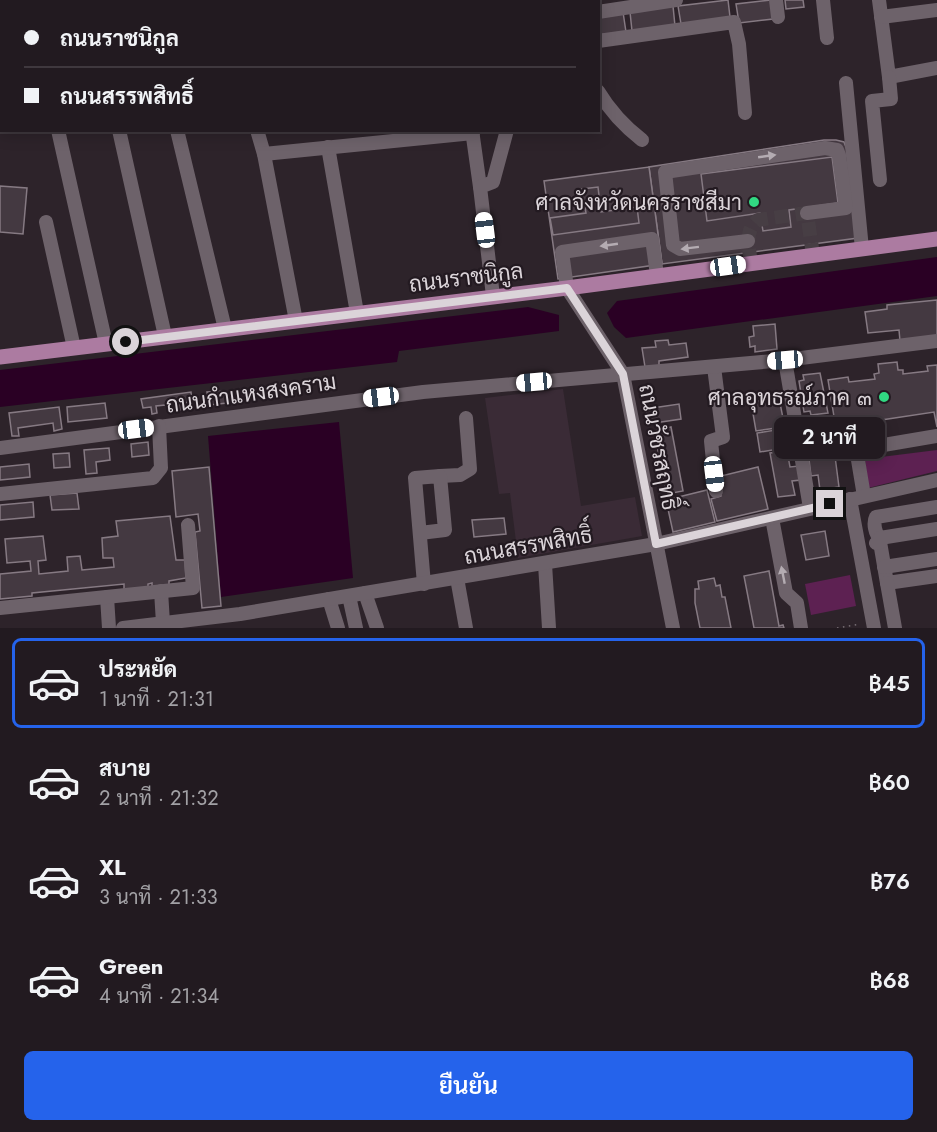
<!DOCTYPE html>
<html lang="th">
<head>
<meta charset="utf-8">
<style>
  :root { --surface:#221a20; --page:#2a2329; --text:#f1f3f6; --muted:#a2a1a5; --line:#3f383e; --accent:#2563eb }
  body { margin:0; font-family:Jost,Sarabun,sans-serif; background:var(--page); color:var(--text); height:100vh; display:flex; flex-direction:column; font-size:22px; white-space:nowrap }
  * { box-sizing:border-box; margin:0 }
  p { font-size:20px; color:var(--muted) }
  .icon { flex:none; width:33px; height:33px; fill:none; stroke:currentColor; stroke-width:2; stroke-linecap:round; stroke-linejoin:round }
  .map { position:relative; height:628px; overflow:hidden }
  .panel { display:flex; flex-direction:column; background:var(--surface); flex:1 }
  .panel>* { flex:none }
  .guide { position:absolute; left:0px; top:0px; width:600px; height:132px; box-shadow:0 3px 15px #0003,0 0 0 2px var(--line); display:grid; align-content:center; height:132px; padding:0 24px; background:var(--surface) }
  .end { position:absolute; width:27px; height:27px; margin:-14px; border:8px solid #dbd4d9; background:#111; box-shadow:0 0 0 3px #111 }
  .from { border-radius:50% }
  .bubble { position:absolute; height:42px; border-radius:9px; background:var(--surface); box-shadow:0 3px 15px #0003,0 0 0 2px var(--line); font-size:20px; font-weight:600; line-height:42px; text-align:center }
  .car { position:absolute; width:18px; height:36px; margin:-18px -9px; border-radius:8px; box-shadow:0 0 4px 2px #0007; background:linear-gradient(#fff 24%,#345 0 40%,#fff 0 76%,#345 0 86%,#fff 0) }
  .guide b { display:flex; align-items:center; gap:21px; height:57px; font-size:22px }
  .guide b+b { border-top:2px solid var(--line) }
  .guide i { width:15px; height:15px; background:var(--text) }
  ul { padding:10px 0 0; list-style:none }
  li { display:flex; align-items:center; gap:18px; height:90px; margin:0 12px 9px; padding:0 12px; border:3px solid transparent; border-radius:9px }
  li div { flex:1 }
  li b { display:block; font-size:22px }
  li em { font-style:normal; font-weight:600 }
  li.selected { border-color:var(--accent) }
  li>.icon { width:54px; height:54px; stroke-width:1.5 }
  .action { display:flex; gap:12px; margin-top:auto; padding:12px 24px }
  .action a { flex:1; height:69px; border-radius:9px; background:var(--accent); color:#fff; font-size:24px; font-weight:600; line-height:69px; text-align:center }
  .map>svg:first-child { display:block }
  .built { fill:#3a2b36 }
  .green { fill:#5d2152 }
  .water { fill:#2a0024 }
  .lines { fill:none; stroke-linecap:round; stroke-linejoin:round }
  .stream { stroke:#2a0024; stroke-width:3 }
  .building { fill:#443941; stroke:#867a83; stroke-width:1.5 }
  .minor-tunnel { stroke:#473e44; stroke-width:14; stroke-dasharray:14 7; stroke-linecap:butt }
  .path { stroke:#786f75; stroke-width:1.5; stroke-dasharray:1.5 4.5; stroke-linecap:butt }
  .minor { stroke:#6d626a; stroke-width:14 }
  .major { stroke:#ac7ba1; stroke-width:15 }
  .rail { stroke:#c6bfc4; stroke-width:3; stroke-dasharray:8 8; stroke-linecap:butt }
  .oneway { fill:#b4acb2 }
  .route { stroke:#dbd4d9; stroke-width:8 }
  .poi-dot { fill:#31d882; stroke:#231a21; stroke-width:2 }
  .labels { text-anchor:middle; stroke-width:4.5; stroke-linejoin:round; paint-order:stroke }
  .poi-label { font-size:22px; fill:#dbd4d9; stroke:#231a21; text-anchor:end }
  .street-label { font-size:22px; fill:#dbd4d9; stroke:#231a21 }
</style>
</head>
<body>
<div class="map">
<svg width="937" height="628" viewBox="0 0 937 628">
  <rect width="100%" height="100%" fill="#2d232a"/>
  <polygon class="built" points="563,389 581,506 635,497 642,536 518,558 510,493 499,494 485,398"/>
  <g class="green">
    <polygon points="937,450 937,471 868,488 865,459"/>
    <polygon points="850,575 856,606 811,615 805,584"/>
  </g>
  <g class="water">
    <polygon points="937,257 937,296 626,338 614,327 607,313 617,301"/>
    <polygon points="528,307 559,315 559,331 399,351 397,362 0,407 0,370"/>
    <polygon points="339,422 353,578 221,597 208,436"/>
  </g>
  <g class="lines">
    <polyline class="stream" points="0,78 2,78"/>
  </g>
  <g class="building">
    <polygon points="728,0 730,17 681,24 678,6"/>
    <polygon points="771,0 773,19 739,23 736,4"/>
    <polygon points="785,0 803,0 804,7 786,9"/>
    <polygon points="673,6 675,26 632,31 630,12"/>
    <polygon points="623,12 626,32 598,35 598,16"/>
    <polygon points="824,140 836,140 844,142 847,150 858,238 662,264 649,167"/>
    <polygon points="832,157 838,203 789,210 791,227 763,231 760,213 707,221 701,174"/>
    <polygon points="649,167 662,264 558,279 544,181"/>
    <polygon points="0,186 27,188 23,234 0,232"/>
    <polygon points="598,187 601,212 637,207 639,223 553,235 550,218 586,213 582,189"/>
    <polygon points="937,300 937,336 900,341 899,330 868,333 865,312 887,309 887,305"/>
    <polygon points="775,324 777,349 755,352 755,346 750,347 749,337 754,336 753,326"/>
    <polygon points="668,340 669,345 686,343 688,357 659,361 659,366 645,367 642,348 656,347 655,341"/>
    <polygon points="897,362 898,370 903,370 903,374 928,371 927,366 937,365 937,427 934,412 855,424 857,438 838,441 828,380 848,377 849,382 875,379 874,374 879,373 878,364"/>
    <polygon points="820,373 828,413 811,415 810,411 804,412 799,381 804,380 803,375"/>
    <polygon points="225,391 227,403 209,405 207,392"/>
    <polygon points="191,392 192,402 180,403 180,410 176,411 175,404 156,406 157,413 152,414 151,407 143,408 141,399"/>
    <polygon points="772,399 772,404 780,403 784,423 776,424 776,428 756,431 751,402"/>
    <polygon points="105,403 107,418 68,422 67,407"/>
    <polygon points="679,404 681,419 648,424 646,409"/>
    <polygon points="59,407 62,429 54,431 53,423 18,428 19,436 12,436 9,413"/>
    <polygon points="671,427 683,491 667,494 654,431"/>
    <polygon points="788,428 791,447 760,452 757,433"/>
    <polygon points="833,441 839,487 820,490 818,475 811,476 808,451 814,450 814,444"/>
    <polygon points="148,442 149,455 132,457 131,444"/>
    <polygon points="109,448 110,460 96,462 97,473 86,474 84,450"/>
    <polygon points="787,451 790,467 799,466 801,480 792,481 795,495 778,497 770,453"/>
    <polygon points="69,453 70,467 54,468 53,454"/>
    <polygon points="29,464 30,477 0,480 0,467"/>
    <polygon points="209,467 221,606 202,608 195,532 200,531 198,514 176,517 172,471"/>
    <polygon points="758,467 768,509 717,521 711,499 721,496 717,477"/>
    <polygon points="707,490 715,522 673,532 666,500"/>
    <polygon points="77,493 79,509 52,510 50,495"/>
    <polygon points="33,502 34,517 0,520 0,505"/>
    <polygon points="170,516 176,560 185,560 186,578 169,581 169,587 152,589 152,583 148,584 148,588 124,590 124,584 32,593 32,596 0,599 0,574 31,571 30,561 7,563 5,539 43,536 46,560 38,561 39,574 68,571 67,557 80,556 82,570 114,567 113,558 103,558 102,538 118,536 116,521"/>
    <polygon points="504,518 506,534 474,537 472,520"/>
    <polygon points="825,531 829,556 806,560 801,535"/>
    <polygon points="769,571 779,626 783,625 784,628 754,628 744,576"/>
    <polygon points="714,578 716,586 720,585 722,597 725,597 731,628 700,628 695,603 695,589 699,589 698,581"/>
  </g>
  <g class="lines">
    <path class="minor-tunnel" d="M751 263C749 248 744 230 758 220L807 213 813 255"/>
    <polyline class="path" points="837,628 860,624"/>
    <g class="minor">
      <polyline points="776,0 778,17"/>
      <polyline points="823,0 827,38"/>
      <polyline points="879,0 889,77 937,68"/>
      <polyline points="598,12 676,0"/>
      <polyline points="881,17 937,10"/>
      <polyline points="598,41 734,22 739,44 745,113"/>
      <polyline points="0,65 2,65"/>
      <polyline points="846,83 862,249"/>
      <path d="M598 91C610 111 624 126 642 140"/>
      <polyline points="58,130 106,344"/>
      <polyline points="119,130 165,336"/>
      <polyline points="177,130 225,329"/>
      <polyline points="257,130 264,154 296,321"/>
      <polyline points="472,130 480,187"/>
      <polyline points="328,147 357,313"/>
      <polyline points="264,154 473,133"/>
      <polyline points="880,180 872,101 891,99 889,77"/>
      <polyline points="46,222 74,348"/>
      <polyline points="748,241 680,249 673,245 665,172 825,148 837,150 839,155 846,208 807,213"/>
      <polyline points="657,275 652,239 562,252 567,288 623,374 673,628"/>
      <polyline points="493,296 480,187 493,182 507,130"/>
      <polyline points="785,360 810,508"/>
      <polyline points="714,367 723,437 711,441 716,491"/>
      <polyline points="0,448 423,392 785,360 937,341"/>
      <polyline points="440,476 460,475 470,469 466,418"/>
      <polyline points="0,494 153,478 161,468 159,426"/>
      <polyline points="864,496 857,454 860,449 937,436"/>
      <polyline points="850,499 874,628"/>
      <polyline points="772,518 786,593 797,603 801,628"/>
      <polyline points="420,533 445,530 440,476 415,478 424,584"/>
      <path d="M880 538C875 534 873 523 876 517L937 507"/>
      <polyline points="880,542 887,583 937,576"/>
      <polyline points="876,543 880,542 880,538 937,529"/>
      <polyline points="545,564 549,628"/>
      <polyline points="884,567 937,559"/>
      <polyline points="457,578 466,628"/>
      <polyline points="887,583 895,628"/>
      <polyline points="161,591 163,623"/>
      <polyline points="365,593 377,628"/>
      <polyline points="349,596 356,628"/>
      <polyline points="107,597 109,628"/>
      <polyline points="329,599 338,628"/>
      <polyline points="0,608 193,588 188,525"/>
      <polyline points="123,628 240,614 656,544 937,480"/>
    </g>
    <polyline class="major" points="0,357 567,288 937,239"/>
    <g class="rail">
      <polyline points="126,2 137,0"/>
      <polyline points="215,2 226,0"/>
      <polyline points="0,19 2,18"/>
      <polyline points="0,30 2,30"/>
    </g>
  </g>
  <defs><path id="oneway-solid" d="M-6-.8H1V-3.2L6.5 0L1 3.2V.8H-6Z" transform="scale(1.5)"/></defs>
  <g class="oneway">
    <use href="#oneway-solid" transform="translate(767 156) rotate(-8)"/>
    <use href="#oneway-solid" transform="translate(609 245) rotate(172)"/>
    <use href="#oneway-solid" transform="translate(690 248) rotate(173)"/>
    <use href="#oneway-solid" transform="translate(783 575) rotate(-101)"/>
  </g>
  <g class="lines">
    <polyline class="route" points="126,342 567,288 623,374 656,544 830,504"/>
  </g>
  <g class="poi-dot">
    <circle cx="754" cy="202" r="6"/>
    <circle cx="884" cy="397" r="6"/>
  </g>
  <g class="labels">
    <g class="poi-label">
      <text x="742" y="210">ศาลจังหวัดนครราชสีมา</text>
      <text x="872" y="405">ศาลอุทธรณ์ภาค ๓</text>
    </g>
    <g class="street-label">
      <text transform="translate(466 277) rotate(-7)" y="8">ถนนราชนิกูล</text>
      <text transform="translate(251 393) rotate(-8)" y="8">ถนนกำแหงสงคราม</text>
      <text transform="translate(659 447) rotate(79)" y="8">ถนนวัชรสฤทธิ์</text>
      <text transform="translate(528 545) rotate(-10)" y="8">ถนนสรรพสิทธิ์</text>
    </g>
  </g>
</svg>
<i class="end from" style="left:126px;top:342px"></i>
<i class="end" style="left:830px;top:504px"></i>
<div class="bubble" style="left:774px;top:417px;width:111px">2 นาที</div>
<i class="car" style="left:485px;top:230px;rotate:353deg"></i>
<i class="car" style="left:728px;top:266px;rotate:82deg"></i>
<i class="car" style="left:785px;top:360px;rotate:265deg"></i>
<i class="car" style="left:534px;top:382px;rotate:265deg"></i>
<i class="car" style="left:381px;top:397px;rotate:263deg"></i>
<i class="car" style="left:136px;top:429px;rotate:83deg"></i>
<i class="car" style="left:714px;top:474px;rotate:173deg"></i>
<div class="guide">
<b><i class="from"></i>ถนนราชนิกูล</b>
<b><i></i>ถนนสรรพสิทธิ์</b>
</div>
</div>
<section class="panel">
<ul>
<li class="selected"><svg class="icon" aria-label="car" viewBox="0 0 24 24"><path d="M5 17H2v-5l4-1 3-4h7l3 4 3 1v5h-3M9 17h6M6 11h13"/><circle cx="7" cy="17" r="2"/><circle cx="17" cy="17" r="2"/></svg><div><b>ประหยัด</b><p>1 นาที · 21:31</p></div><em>฿45</em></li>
<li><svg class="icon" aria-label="car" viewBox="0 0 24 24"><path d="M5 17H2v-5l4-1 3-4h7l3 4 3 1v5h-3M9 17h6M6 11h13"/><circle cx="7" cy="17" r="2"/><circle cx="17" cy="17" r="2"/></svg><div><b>สบาย</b><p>2 นาที · 21:32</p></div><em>฿60</em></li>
<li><svg class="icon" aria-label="car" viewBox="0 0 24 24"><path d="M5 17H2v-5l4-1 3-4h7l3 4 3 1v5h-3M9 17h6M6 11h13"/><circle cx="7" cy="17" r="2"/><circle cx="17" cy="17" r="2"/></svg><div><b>XL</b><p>3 นาที · 21:33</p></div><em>฿76</em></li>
<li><svg class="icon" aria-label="car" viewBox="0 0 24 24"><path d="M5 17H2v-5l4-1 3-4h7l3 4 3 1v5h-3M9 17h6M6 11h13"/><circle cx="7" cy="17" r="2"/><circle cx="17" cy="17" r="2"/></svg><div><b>Green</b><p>4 นาที · 21:34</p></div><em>฿68</em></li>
</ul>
<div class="action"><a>ยืนยัน</a></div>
</section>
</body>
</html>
